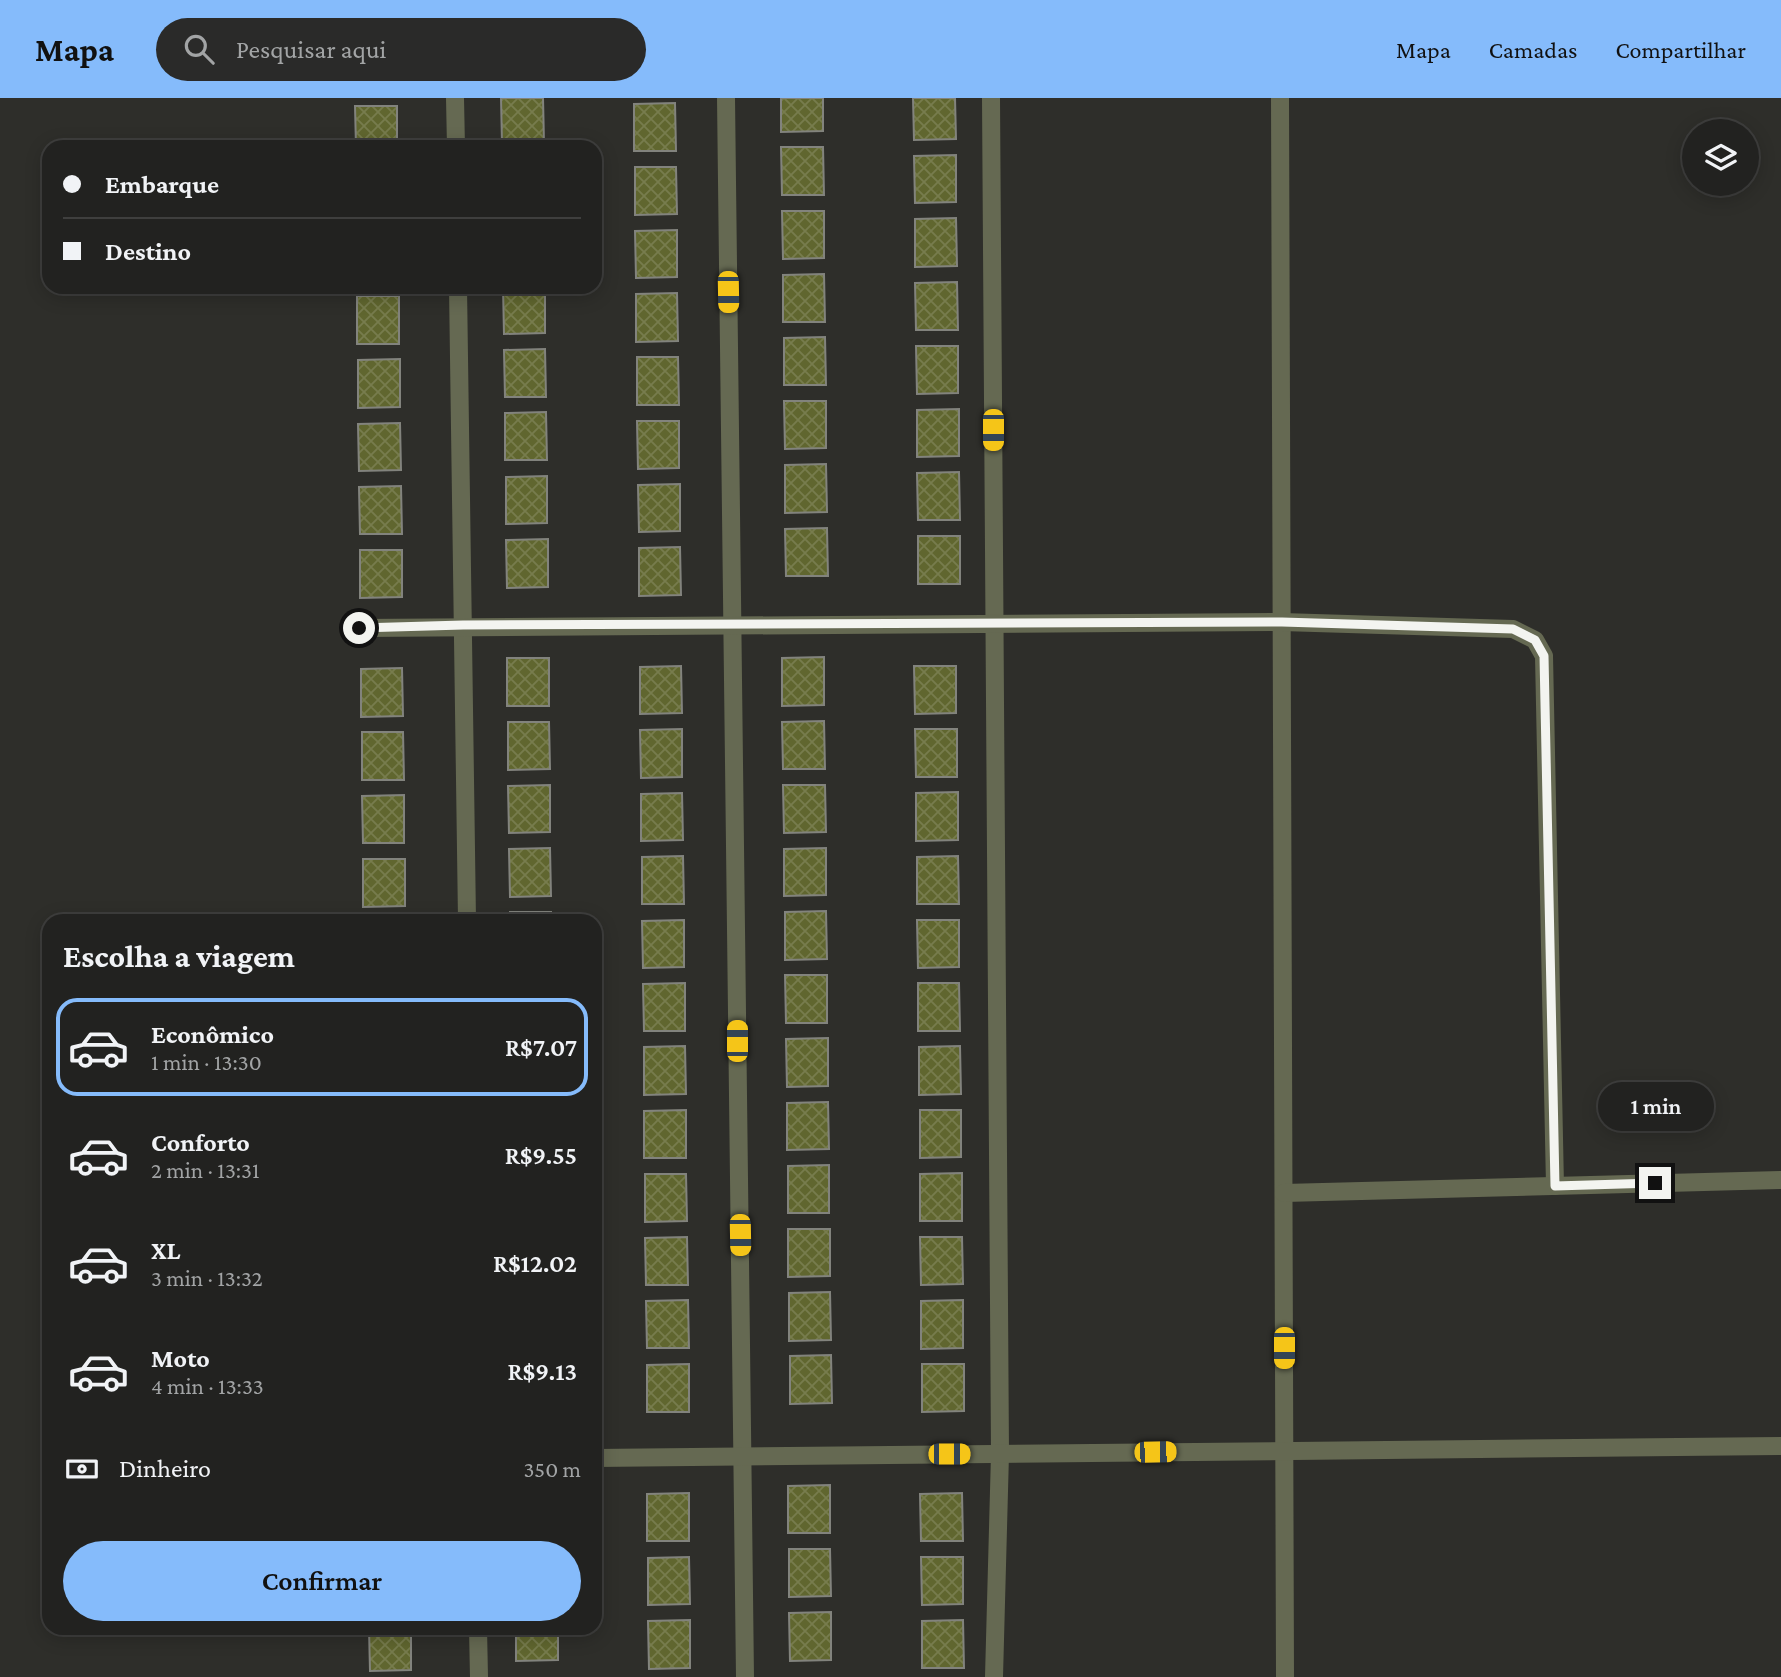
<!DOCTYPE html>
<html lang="pt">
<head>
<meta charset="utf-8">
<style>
  :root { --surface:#222220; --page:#2a2a29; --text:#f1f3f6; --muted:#a2a4a5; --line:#3f3f3e; --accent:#85bbfb }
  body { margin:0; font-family:"Crimson Pro",serif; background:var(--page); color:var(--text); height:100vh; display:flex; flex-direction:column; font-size:26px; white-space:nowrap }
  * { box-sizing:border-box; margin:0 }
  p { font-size:23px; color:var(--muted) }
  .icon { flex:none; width:38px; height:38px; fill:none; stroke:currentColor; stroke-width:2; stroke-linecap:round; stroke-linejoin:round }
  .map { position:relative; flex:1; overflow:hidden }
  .drawer { position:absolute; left:42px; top:816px; width:560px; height:721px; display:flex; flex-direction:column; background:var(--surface); border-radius:21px; box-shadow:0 4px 18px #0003,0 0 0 2px var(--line) }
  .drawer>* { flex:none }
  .guide { position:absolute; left:42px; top:42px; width:560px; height:154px; border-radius:21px; box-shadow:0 4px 18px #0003,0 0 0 2px var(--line); display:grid; align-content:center; height:154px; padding:0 21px; background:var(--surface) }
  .fabs { position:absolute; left:1682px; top:21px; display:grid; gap:14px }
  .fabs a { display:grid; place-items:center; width:77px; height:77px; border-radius:50%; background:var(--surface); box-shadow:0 4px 18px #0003,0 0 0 2px var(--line); font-size:35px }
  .end { position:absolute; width:32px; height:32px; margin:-16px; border:9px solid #f3f4f0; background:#111; box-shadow:0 0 0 4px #111 }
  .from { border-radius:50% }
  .bubble { position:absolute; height:49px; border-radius:24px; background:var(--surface); box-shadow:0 4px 18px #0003,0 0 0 2px var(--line); font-size:23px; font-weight:600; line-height:49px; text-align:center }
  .car { position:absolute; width:21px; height:42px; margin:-21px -10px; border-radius:9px; box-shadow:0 0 5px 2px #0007; background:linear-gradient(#f5c518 24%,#345 0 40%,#f5c518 0 76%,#345 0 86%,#f5c518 0) }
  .guide b { display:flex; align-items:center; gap:24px; height:66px; font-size:26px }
  .guide b+b { border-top:2px solid var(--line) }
  .guide i { width:18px; height:18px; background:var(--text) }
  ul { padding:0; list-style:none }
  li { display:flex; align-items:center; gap:21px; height:98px; margin:0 14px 10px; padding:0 7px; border:4px solid transparent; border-radius:21px }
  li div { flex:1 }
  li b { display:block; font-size:26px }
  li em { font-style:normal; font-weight:600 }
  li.on { border-color:var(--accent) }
  li>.icon { width:63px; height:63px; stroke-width:1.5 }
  h2 { padding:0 21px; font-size:32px; line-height:84px }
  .pay { display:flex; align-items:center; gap:18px; height:77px; padding:0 21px; font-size:26px }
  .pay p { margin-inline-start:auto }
  .cta { display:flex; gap:14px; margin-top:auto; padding:14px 21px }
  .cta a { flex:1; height:80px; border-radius:42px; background:var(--accent); color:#111; font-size:28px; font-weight:600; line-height:80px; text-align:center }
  header { display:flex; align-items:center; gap:42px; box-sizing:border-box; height:98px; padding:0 35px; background:var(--accent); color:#111 }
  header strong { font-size:33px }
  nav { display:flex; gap:38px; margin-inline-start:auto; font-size:24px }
  .search { width:490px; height:63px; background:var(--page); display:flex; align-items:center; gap:18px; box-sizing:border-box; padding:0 24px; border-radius:38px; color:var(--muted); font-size:26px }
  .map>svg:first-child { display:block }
  .building { fill:url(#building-cross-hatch); stroke:#82837d; stroke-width:2 }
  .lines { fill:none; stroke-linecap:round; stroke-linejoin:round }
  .minor { stroke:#656952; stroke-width:18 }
  .route { stroke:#f3f4f0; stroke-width:9 }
</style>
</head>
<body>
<header>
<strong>Mapa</strong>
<div class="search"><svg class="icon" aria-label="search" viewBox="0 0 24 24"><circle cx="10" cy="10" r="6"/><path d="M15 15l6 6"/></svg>Pesquisar aqui</div>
<nav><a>Mapa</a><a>Camadas</a><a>Compartilhar</a></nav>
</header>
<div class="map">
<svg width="1781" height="1579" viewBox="0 0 1781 1579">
  <defs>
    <pattern id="building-cross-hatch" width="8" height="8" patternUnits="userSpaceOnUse" patternTransform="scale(1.75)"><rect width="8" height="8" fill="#60662f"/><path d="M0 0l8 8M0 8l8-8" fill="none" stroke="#777c4d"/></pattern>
  </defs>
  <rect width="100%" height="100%" fill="#2e2e2a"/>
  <g class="building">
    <polygon points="501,0 543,0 544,45 502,45"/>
    <polygon points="781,0 823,0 823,33 781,34"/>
    <polygon points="913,0 955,0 956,41 914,42"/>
    <polygon points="675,5 676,53 634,53 634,6"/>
    <polygon points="355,8 397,8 397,49 356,49"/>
    <polygon points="781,49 823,49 824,97 782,97"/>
    <polygon points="956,57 956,104 915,105 914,58"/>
    <polygon points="635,69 676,69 677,116 635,117"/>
    <polygon points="782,113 824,113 824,160 783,161"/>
    <polygon points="956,120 957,168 915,169 915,121"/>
    <polygon points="677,132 677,179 636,180 635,133"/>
    <polygon points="824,176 825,224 783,224 783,177"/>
    <polygon points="957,184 958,232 916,232 915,185"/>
    <polygon points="503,189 545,189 545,235 504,236"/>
    <polygon points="677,195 678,243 636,244 636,196"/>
    <rect x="357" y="198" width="42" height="48"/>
    <polygon points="825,239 826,287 784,287 784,240"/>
    <polygon points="916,248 958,248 958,295 917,296"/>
    <polygon points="545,251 546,299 505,299 504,252"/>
    <polygon points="637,259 678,259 679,307 637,307"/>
    <polygon points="400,261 400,309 358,310 358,262"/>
    <polygon points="784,303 826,303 826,350 785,351"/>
    <polygon points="959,311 959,358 917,359 917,312"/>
    <polygon points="546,314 547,362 505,362 505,315"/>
    <polygon points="637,323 679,323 679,370 638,371"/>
    <polygon points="400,325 401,372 359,373 358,326"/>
    <polygon points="826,366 827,414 785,415 785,367"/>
    <polygon points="959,374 960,422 918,422 917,375"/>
    <polygon points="547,378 547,425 506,426 506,379"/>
    <polygon points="680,386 680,433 639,434 638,387"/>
    <polygon points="401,388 402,436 360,436 359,389"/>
    <polygon points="827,430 828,478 786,478 785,431"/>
    <rect x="918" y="438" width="42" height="48"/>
    <polygon points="548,441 548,489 507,490 506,442"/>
    <polygon points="680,449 681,497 639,498 639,450"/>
    <polygon points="360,452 402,452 402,499 360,500"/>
    <polygon points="824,559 824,607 782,608 782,560"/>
    <rect x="507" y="560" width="42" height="48"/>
    <polygon points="681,568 682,615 640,616 640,569"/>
    <polygon points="914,568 956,568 956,615 915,616"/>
    <polygon points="402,570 403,618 361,619 361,571"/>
    <polygon points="824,623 825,671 783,671 782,624"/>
    <polygon points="508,624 549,624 550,671 508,672"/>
    <polygon points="682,631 682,679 641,680 640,632"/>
    <polygon points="915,631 957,631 957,679 916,679"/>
    <polygon points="362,634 403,634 404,682 362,682"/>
    <polygon points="550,687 550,734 509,735 508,688"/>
    <polygon points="783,687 825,687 826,734 784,735"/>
    <polygon points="958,694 958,742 916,743 916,695"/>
    <polygon points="682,695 683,742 641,743 641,696"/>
    <polygon points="404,697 404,745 363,745 362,698"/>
    <polygon points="550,750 551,798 510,799 509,751"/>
    <polygon points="826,750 826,797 784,798 784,751"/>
    <polygon points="683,758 684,806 642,806 642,759"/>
    <polygon points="958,758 959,806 917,806 917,759"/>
    <polygon points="363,761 405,761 405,808 363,809"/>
    <polygon points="826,813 827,861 785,862 785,814"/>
    <rect x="510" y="814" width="41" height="8"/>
    <polygon points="684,822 684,869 643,870 642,823"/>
    <polygon points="917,822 959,822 959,869 918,870"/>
    <polygon points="785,877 827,877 827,925 786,925"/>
    <polygon points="685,885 685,933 644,933 643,886"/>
    <polygon points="918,885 959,885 960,933 918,933"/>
    <polygon points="828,940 828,988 787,989 786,941"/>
    <polygon points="685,948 686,996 644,997 644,949"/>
    <polygon points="960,948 961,996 919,997 919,949"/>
    <polygon points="828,1004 829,1051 787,1052 787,1005"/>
    <polygon points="686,1012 686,1060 644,1060 644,1013"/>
    <polygon points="920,1012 961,1012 961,1059 920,1060"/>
    <polygon points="829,1067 829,1115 788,1115 788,1068"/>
    <polygon points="962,1075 962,1123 920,1123 920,1076"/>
    <polygon points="645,1076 686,1076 687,1123 645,1124"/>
    <polygon points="788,1131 830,1131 830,1178 788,1179"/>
    <polygon points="687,1139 688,1187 646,1187 645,1140"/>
    <polygon points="920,1139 962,1139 963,1186 921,1187"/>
    <polygon points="830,1194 831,1242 789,1243 789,1195"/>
    <polygon points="688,1202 689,1250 647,1250 646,1203"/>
    <polygon points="963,1202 963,1250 921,1251 921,1203"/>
    <polygon points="831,1257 832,1305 790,1306 790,1258"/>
    <polygon points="689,1266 689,1314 647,1314 647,1267"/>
    <polygon points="922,1266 964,1266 964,1313 922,1314"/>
    <polygon points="830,1387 830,1435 788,1435 788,1388"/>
    <polygon points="689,1395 689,1443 647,1443 647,1396"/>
    <polygon points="962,1395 963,1443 921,1443 920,1396"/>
    <polygon points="789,1451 830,1451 831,1498 789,1499"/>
    <polygon points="689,1459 690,1506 648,1507 648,1460"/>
    <polygon points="921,1459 963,1459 963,1506 922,1507"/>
    <polygon points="831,1514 831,1562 790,1563 789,1515"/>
    <polygon points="690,1522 690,1570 649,1571 648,1523"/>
    <polygon points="963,1522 964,1570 922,1570 922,1523"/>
    <polygon points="369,1530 411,1530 411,1572 370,1573"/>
    <polygon points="516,1530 558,1530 558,1562 516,1563"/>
  </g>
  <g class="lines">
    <g class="minor">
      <polyline points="455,0 456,49"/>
      <polyline points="726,0 745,1579"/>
      <polyline points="991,0 1000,1356 994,1579"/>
      <polyline points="1280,0 1285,1579"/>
      <polyline points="458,189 467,822"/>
      <polyline points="359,530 1282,524 1513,531 1535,542 1544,558 1555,1088"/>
      <polyline points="1284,1095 1781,1082"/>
      <polyline points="595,1360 1781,1348"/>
      <polyline points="478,1530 479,1579"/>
    </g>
  </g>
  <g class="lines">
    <polyline class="route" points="359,530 463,527 1282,524 1513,531 1535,542 1544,558 1555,1088 1655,1085"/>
  </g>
</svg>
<div class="fabs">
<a><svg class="icon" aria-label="layers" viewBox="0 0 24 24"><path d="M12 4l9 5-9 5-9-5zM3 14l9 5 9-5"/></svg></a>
</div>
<i class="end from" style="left:359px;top:530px"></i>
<i class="end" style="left:1655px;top:1085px"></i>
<div class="bubble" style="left:1598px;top:984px;width:116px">1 min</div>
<i class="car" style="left:728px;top:194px;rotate:179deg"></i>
<i class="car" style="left:993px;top:332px;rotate:180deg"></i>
<i class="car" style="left:737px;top:943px;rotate:0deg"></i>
<i class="car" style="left:740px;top:1137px;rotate:179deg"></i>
<i class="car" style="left:1284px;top:1250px;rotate:180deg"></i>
<i class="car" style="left:1155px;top:1354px;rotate:89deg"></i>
<i class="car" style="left:949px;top:1356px;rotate:90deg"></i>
<div class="guide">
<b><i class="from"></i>Embarque</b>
<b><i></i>Destino</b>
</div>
<section class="drawer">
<h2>Escolha a viagem</h2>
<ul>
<li class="on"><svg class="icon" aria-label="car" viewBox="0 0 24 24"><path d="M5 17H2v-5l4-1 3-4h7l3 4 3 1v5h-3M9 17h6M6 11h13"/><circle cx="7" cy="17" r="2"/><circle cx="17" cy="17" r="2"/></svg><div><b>Econômico</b><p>1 min · 13:30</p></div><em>R$7.07</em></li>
<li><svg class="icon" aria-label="car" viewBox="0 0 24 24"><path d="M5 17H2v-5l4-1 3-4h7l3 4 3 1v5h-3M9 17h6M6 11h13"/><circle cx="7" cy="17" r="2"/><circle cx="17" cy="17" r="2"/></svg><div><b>Conforto</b><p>2 min · 13:31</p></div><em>R$9.55</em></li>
<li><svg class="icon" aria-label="car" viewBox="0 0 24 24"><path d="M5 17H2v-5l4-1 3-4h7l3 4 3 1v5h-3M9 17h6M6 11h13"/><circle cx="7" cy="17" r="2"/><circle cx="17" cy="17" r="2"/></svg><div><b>XL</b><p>3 min · 13:32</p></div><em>R$12.02</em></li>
<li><svg class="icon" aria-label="car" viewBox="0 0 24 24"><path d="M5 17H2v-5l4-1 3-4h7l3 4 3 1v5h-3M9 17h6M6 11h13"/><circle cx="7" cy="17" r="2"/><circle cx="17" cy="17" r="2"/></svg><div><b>Moto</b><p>4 min · 13:33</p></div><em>R$9.13</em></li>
</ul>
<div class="pay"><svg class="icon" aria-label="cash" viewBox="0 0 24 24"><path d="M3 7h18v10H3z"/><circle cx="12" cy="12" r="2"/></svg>Dinheiro<p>350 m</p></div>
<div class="cta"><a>Confirmar</a></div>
</section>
</div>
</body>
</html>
